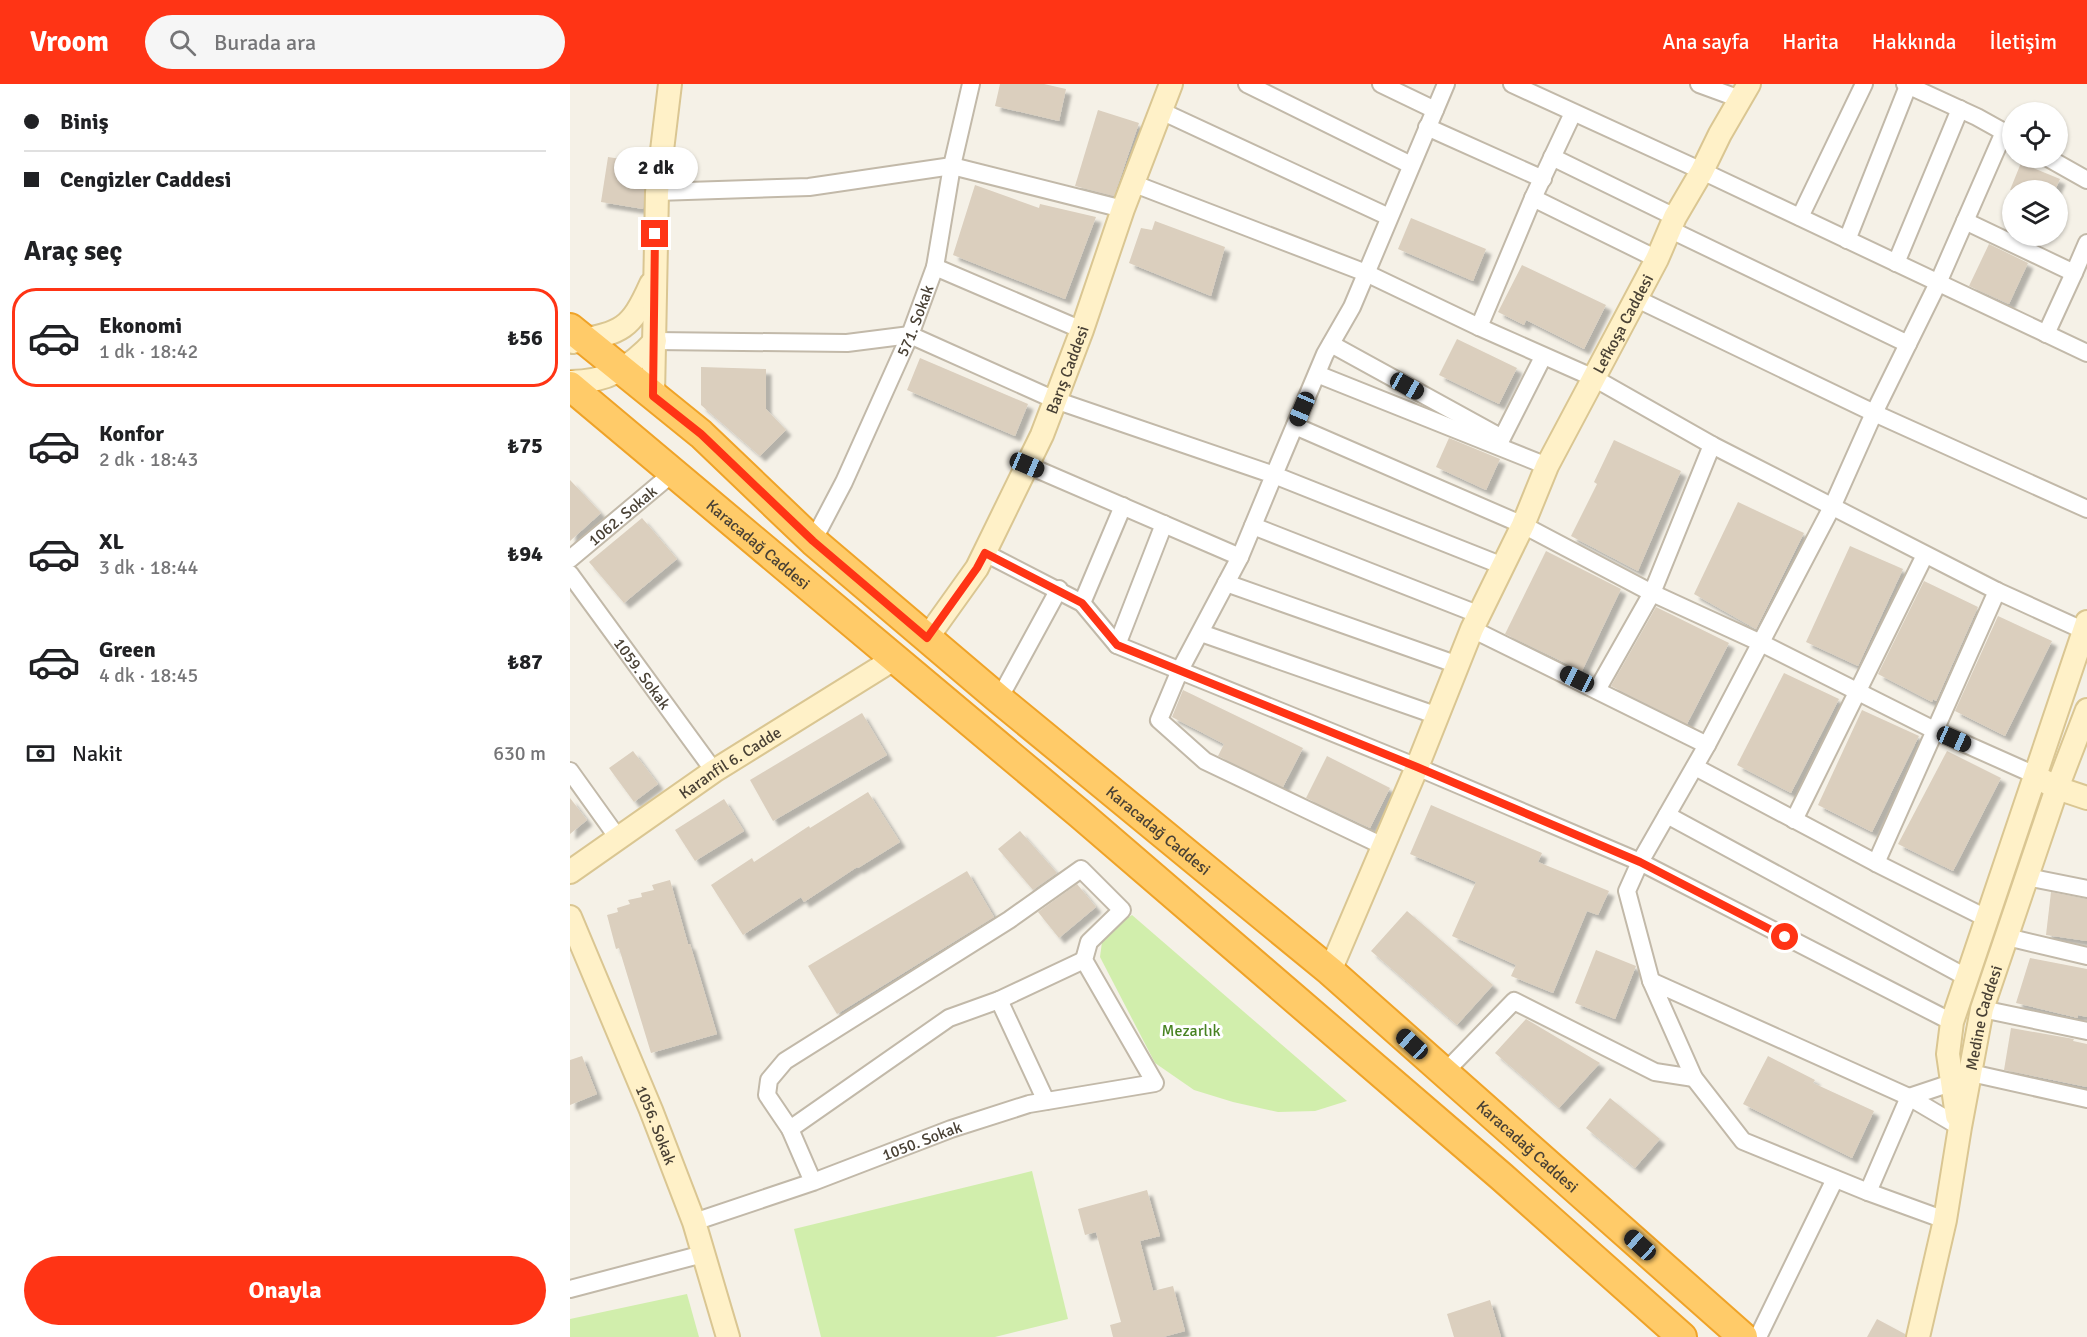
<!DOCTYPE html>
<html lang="tr">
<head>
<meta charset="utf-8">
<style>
  :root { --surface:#fff; --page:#f6f6f6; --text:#202124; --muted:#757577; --line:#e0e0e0; --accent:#ff3415 }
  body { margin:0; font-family:Signika,sans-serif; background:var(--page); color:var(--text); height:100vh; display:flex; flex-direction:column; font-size:22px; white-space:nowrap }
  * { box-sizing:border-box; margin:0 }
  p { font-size:20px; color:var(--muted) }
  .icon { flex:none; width:33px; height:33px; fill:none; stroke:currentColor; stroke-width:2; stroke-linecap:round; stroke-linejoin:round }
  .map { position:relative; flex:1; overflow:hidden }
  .side { display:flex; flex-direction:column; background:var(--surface); width:570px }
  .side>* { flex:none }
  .guide { display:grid; align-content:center; height:132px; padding:0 24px; background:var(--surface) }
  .fabs { position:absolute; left:1432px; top:18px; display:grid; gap:12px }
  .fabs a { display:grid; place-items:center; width:66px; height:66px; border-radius:50%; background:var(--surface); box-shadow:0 2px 4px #0004; font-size:30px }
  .end { position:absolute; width:27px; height:27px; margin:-14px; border:8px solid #ff3415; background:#fff; box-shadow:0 0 0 3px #fff }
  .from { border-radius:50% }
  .bubble { position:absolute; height:42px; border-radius:21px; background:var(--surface); box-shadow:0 2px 4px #0004; font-size:20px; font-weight:700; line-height:42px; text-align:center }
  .car { position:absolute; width:18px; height:36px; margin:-18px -9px; border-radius:8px; box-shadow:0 0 4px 2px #0007; background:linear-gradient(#222 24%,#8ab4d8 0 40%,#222 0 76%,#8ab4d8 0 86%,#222 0) }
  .guide b { display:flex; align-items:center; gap:21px; height:57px; font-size:22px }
  .guide b+b { border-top:2px solid var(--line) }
  .guide i { width:15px; height:15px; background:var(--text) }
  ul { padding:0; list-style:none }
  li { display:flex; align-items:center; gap:18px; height:99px; margin:0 12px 9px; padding:0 12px; border:3px solid transparent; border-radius:24px }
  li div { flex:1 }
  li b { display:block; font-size:22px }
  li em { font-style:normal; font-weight:700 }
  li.active { border-color:var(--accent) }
  li>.icon { width:54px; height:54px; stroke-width:1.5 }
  h2 { padding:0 24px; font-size:27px; line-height:72px }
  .pay { display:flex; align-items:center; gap:15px; height:66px; padding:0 24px; font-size:22px }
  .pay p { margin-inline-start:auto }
  .button { display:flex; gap:12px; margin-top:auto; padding:12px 24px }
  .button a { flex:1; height:69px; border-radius:36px; background:var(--accent); color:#fff; font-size:24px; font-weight:700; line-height:69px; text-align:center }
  header { display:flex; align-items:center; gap:36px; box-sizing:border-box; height:84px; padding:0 30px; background:var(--accent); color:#fff }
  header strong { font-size:28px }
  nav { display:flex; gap:33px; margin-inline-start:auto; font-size:21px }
  .search { width:420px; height:54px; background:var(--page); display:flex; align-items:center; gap:15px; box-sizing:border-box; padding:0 21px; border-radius:33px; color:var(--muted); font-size:22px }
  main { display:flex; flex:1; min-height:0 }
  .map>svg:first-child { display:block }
  .green { fill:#d1eeac }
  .building { fill:#dbcfbe; filter:url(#shadow) }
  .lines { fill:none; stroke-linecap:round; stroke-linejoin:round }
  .street-casing { stroke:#c2b9a9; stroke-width:20 }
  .secondary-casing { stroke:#dac692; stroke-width:26 }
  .highway-casing { stroke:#efa328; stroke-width:32 }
  .street { stroke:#fff; stroke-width:16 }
  .secondary { stroke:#fff1c8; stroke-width:22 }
  .highway { stroke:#ffcb69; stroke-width:28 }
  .route { stroke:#ff3415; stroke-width:8 }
  .labels { text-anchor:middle; stroke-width:6; stroke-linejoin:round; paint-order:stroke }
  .street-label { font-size:16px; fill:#494135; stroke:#fff }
  .park-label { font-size:16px; fill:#478221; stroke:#fff }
</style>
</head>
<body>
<header>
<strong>Vroom</strong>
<div class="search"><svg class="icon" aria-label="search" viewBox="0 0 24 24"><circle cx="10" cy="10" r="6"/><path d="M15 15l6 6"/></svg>Burada ara</div>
<nav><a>Ana sayfa</a><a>Harita</a><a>Hakkında</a><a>İletişim</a></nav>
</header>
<main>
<section class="side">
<div class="guide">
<b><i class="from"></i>Biniş</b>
<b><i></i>Cengizler Caddesi</b>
</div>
<h2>Araç seç</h2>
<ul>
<li class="active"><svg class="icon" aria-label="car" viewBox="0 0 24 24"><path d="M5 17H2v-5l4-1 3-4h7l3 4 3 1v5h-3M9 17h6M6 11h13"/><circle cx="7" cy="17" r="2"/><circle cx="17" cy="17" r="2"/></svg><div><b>Ekonomi</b><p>1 dk · 18:42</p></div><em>₺56</em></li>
<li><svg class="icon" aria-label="car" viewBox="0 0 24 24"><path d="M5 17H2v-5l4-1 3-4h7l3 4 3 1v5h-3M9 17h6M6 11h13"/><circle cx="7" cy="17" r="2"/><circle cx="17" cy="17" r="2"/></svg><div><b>Konfor</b><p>2 dk · 18:43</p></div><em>₺75</em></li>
<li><svg class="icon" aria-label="car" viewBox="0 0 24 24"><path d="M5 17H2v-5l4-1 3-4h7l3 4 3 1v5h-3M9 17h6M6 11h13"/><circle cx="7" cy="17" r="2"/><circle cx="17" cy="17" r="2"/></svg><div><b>XL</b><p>3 dk · 18:44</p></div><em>₺94</em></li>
<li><svg class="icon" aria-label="car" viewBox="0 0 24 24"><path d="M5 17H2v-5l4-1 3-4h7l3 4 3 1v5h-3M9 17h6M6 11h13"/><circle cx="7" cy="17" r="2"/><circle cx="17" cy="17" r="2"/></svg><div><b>Green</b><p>4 dk · 18:45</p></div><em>₺87</em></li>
</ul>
<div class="pay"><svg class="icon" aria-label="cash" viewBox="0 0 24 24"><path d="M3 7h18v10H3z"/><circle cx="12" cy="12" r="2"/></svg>Nakit<p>630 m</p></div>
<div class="button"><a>Onayla</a></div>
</section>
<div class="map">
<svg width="1517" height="1253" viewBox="0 0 1517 1253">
  <defs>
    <filter id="shadow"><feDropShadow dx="5.5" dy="5.5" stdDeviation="1.5" flood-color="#0004"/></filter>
  </defs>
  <rect width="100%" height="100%" fill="#f5f1e7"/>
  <g class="green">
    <polygon points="562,831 777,1017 745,1027 708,1028 663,1018 624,1006 585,979 530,873 533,850"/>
    <polygon points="462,1087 498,1235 425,1253 251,1253 224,1145"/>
    <polygon points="117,1210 129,1253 0,1253 0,1235"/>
  </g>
  <g class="building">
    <polygon points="430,0 474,0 496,5 489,37 425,22"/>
    <polygon points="528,26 569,39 544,112 505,102"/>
    <polygon points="38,73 77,79 73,125 31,118"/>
    <polygon points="1451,79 1490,95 1485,106 1440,106"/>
    <polygon points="405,101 469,124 470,120 526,133 495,215 383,171"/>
    <polygon points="841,134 916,165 903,197 828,165"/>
    <polygon points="585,137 655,163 641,212 559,179 571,144 582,146"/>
    <polygon points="1419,160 1458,179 1439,220 1399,202"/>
    <polygon points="952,181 1036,221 1014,265 956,236 954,241 928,228"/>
    <polygon points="887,255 947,284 929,320 869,291"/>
    <polygon points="350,274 458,320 445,352 337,306"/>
    <polygon points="131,283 196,285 196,325 216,346 190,372 131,321"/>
    <polygon points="879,354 930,375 916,406 866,383"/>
    <polygon points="1044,356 1111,387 1068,487 1001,452 1027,400 1024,398"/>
    <polygon points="0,396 31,429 0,457"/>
    <polygon points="1168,418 1234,449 1186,545 1124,510"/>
    <polygon points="72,434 107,475 54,519 19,478"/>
    <polygon points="1280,462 1333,485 1288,582 1236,558"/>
    <polygon points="976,467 1051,505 1012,587 935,550"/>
    <polygon points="1354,497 1408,523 1366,617 1363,615 1362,618 1308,590"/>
    <polygon points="1086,523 1159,559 1117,640 1041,602"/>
    <polygon points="1428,532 1482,557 1435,652 1385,627"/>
    <polygon points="1214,589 1269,615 1221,709 1167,681"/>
    <polygon points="613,606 733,664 713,703 648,672 654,660 602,633"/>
    <polygon points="1292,626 1349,652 1302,748 1248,721"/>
    <polygon points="292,629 317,671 203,737 180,696"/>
    <polygon points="63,667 88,700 64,718 39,684"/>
    <polygon points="1377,667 1431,694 1383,787 1328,760"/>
    <polygon points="757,672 820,704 800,744 736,714"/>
    <polygon points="298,708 330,758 288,784 287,783 234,818 231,813 173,851 141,801 182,774 184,778 239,742 240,744"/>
    <polygon points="0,714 17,736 0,750"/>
    <polygon points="154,715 174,747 125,777 105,746"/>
    <polygon points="861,721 972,769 968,778 1039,807 1028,831 1017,827 983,909 941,892 946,881 882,852 906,798 840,770"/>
    <polygon points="450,747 487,789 463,806 428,765"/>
    <polygon points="397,787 424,833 267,930 238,882"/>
    <polygon points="100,796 118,860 120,860 147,950 81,969 49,864 46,865 37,831 48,828 47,824 60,820 58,816 72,813 71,809 84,806 82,801"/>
    <polygon points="507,800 526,823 489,854 468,828"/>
    <polygon points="1481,808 1517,815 1517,857 1476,851"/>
    <polygon points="837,827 923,901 887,941 801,867"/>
    <polygon points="1026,866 1066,882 1045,935 1005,919"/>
    <polygon points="1460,874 1517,885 1517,933 1508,931 1508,934 1446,919"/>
    <polygon points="956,935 1030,979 989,1024 925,969"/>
    <polygon points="1441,944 1504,955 1503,957 1517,960 1517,1003 1434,986"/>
    <polygon points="12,972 27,1010 0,1021 0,976"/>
    <polygon points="1198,972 1245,996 1243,999 1304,1027 1282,1074 1173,1020"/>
    <polygon points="1040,1014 1090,1055 1065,1084 1016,1044"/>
    <polygon points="577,1106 590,1152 570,1157 583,1207 603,1202 615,1247 593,1253 543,1253 540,1241 551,1238 526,1148 515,1151 508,1125"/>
    <polygon points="920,1216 931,1253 884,1253 877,1230"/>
    <polygon points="1307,1235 1335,1250 1335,1253 1297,1253"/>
  </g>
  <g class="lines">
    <g class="street-casing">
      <g id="street">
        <polyline points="677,0 841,81"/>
        <polyline points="811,0 865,26"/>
        <polyline points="876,0 782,223 755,270 704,391 933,482"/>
        <polyline points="942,0 1132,87 1517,269"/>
        <polyline points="1129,0 1170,15"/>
        <polyline points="1335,0 1407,33 1443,53"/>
        <polyline points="591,27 819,133"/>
        <polyline points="857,43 973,95"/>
        <polyline points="982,73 1105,133"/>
        <polyline points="1478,74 1517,96"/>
        <polyline points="562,99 796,189 909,243 1024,294 1142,361 1427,507 1517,548"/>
        <polyline points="87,108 239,103 382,82 553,125"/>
        <polyline points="963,114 1087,175"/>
        <polyline points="1230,133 1294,0"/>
        <polyline points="1395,137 1504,189 1517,159"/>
        <polyline points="1099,145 1338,260"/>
        <polyline points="1277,156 1338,2"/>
        <polyline points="1326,179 1390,25"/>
        <polyline points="365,183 512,246"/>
        <polyline points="1065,214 1304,329 1517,425"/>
        <polyline points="909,243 963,114 1003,29"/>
        <polyline points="1476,250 1504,189"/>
        <polyline points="85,257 277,259 340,251 485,316 704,391 670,473 610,586 589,636 635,677 813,762"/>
        <polyline points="761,260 932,354 973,273"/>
        <polyline points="747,290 977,382"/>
        <polyline points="725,342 953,441 1082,509 1191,559 1364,646 1465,691"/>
        <polyline points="457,381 670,473"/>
        <polyline points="683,442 910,531"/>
        <path id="s1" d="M243 457 274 398 340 251 365 183 382 82 401 0"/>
        <polyline points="415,469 512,519 547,561 847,683 1070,778 1057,807 1081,897"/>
        <path id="s2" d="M0 475 104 388"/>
        <path id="s3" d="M0 490 144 687"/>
        <polyline points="656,499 888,581"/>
        <polyline points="512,519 553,422"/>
        <polyline points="902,545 1137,661"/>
        <polyline points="631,549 868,632"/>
        <polyline points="547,561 594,440"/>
        <polyline points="1027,606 1082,509 1142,361"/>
        <polyline points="429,615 489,505"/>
        <polyline points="1125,683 1306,779 1416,834"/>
        <polyline points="0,687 48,754"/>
        <polyline points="1097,731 1396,893"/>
        <polyline points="1224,736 1355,471"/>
        <polyline points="1306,779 1427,507"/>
        <polyline points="1457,793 1517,805"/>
        <polyline points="1437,853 1517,872"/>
        <polyline points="429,916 476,1017"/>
        <polyline points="1412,925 1517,947"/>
        <polyline points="1382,938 1070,778 1137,661 1263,421 1304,329 1368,199 1434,48"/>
        <polyline points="874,989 944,917 1085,988 1124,994"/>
        <polyline points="220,1045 379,934 429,916 514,876"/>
        <polyline points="1298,1108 1339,1013 1381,999 1401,989 1517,1015"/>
        <polyline points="1375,1136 1298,1108 1173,1057 1124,994 1081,897 1339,1013 1390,1043"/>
        <path id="s4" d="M124 1138 243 1098 381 1045 459 1020 585 999 514 876 519 858 552 826 511 785 439 836 215 977 199 996 197 1011 220 1045 243 1098"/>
        <polyline points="0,1205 133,1170"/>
        <polyline points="1188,1253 1265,1095"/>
      </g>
    </g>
    <g class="secondary-casing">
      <g id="secondary">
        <path d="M3 258C52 248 60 247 81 200"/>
        <path d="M0 298C37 298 60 284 85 257"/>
        <polyline points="83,312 87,108 100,0"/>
        <path id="s5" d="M357 554 407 484 472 351 512 246 553 125 601 0"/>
        <polyline points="1474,697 1487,704 1517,714"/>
        <path id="s6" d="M0 788 144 687 324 575"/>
        <path id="s7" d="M0 833 81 1026 124 1138 158 1253"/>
        <path id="s8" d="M760 887 847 683 902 545 953 441 977 382 1087 175 1105 133 1132 87 1150 50 1179 0"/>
        <polyline points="1387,1032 1378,970 1382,938 1517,538"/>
        <path id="s9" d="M1348 1253 1375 1136 1390 1043 1412 925 1487 704 1517 626"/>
      </g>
    </g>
    <g class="highway-casing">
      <g id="highway">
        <path id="s10" d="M0 244 131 350 243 457 429 615 760 887 1173 1253"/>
        <path id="s11" d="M0 302 510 730 932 1093 1112 1253"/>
      </g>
    </g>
    <use href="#street" class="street"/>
    <use href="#secondary" class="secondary"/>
    <use href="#highway" class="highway"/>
  </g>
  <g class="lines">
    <polyline class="route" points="85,150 83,312 131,350 243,457 357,554 407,484 415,469 512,519 547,561 847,683 1070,778 1215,853"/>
  </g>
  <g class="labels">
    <g class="street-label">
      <text dy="6" stroke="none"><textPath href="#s1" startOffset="243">571. Sokak</textPath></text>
      <text dy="6" stroke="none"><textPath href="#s8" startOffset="711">Lefkoşa Caddesi</textPath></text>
      <text dy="6" stroke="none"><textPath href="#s5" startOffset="304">Barış Caddesi</textPath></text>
      <text dy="6" stroke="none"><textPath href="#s2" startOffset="68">1062. Sokak</textPath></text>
      <text dy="6" stroke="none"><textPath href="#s11" startOffset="246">Karacadağ Caddesi</textPath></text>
      <text dy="6" stroke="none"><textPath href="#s3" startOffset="123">1059. Sokak</textPath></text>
      <text dy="6" stroke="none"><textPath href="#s6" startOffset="194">Karanfil 6. Cadde</textPath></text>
      <text dy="6" stroke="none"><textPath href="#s10" startOffset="774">Karacadağ Caddesi</textPath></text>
      <text dy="6" stroke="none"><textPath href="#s9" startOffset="326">Medine Caddesi</textPath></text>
      <text dy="6" stroke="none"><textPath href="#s7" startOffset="225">1056. Sokak</textPath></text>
      <text dy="6" stroke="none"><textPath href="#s4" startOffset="242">1050. Sokak</textPath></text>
      <text dy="6" stroke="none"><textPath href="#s10" startOffset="1260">Karacadağ Caddesi</textPath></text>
    </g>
    <g class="park-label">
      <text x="621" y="952">Mezarlık</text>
    </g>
  </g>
</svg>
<div class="fabs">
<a><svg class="icon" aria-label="locate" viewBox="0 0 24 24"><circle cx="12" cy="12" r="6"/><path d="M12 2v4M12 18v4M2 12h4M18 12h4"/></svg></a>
<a><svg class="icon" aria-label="layers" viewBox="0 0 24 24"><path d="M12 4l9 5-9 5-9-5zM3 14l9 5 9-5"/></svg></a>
</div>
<i class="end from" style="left:1215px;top:853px"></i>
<i class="end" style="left:85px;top:150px"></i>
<div class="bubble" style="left:44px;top:63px;width:84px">2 dk</div>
<i class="car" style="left:837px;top:302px;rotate:119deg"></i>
<i class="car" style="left:732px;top:325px;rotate:203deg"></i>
<i class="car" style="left:457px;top:381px;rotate:113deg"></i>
<i class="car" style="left:1007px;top:595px;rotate:296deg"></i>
<i class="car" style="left:1384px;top:655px;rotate:114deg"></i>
<i class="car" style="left:842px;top:960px;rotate:312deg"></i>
<i class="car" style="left:1070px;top:1161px;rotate:312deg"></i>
</div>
</main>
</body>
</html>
